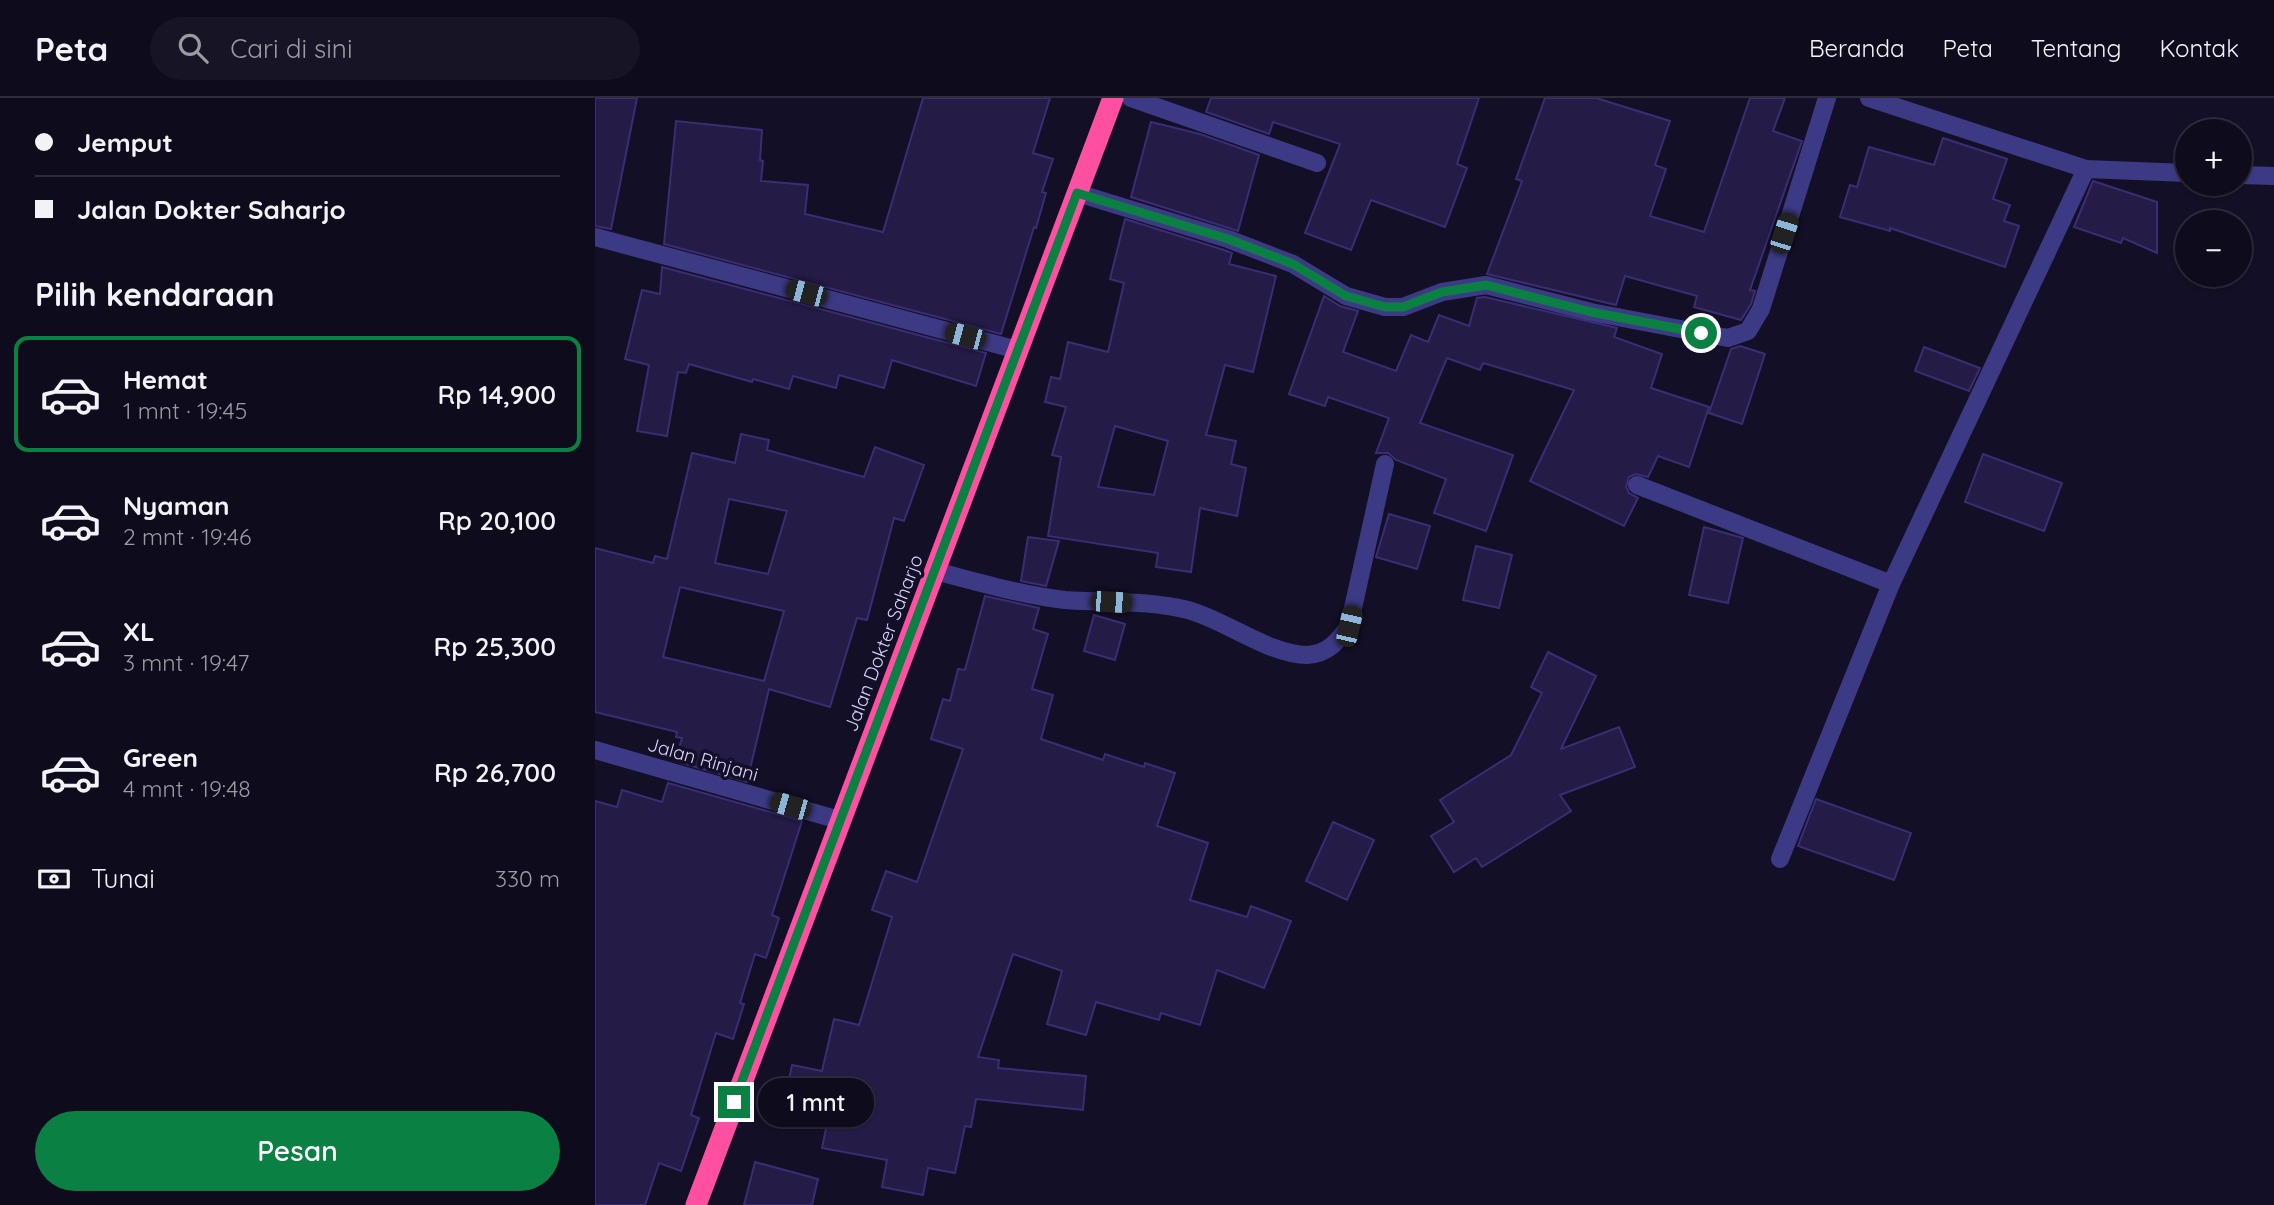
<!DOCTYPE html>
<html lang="id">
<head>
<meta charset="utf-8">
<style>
  :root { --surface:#0e0b1c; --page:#171425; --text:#f1f3f6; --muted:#9b9ba3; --line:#2e2b3b; --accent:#0b8043 }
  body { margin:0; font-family:Quicksand,sans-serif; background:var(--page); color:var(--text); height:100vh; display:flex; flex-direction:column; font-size:26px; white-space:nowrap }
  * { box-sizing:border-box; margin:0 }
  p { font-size:23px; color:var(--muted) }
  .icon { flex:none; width:38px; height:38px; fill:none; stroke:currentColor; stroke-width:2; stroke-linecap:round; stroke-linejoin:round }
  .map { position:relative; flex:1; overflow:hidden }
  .panel { display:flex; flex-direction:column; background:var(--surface); width:595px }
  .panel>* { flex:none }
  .banner { display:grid; align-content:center; height:154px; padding:0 35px; background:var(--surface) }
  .buttons { position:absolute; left:1580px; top:21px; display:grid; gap:14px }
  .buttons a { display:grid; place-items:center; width:77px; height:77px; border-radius:50%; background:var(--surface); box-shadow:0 2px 5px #0004,0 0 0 2px var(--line); font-size:35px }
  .end { position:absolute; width:32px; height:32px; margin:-16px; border:9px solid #0b8043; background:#fff; box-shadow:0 0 0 4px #fff }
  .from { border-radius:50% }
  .bubble { position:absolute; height:49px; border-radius:24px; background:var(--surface); box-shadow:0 2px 5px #0004,0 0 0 2px var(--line); font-size:23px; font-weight:600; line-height:49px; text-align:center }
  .car { position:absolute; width:21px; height:42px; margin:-21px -10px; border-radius:9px; box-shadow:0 0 5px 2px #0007; background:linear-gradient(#222 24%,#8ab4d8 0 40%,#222 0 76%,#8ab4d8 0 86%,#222 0) }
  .banner b { display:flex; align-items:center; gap:24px; height:66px; font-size:26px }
  .banner b+b { border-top:2px solid var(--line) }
  .banner i { width:18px; height:18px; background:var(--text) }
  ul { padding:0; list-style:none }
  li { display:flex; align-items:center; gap:21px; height:116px; margin:0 14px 10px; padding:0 21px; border:4px solid transparent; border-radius:14px }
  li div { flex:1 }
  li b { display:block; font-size:26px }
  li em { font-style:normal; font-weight:600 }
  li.active { border-color:var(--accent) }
  li>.icon { width:63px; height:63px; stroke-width:1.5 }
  h2 { padding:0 35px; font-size:32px; line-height:84px }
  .pay { display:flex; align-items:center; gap:18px; height:77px; padding:0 35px; font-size:26px }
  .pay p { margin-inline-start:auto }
  .primary-button { display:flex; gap:14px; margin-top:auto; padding:14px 35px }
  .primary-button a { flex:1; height:80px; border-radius:42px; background:var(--accent); color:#fff; font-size:28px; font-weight:600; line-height:80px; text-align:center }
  header { display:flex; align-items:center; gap:42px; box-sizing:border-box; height:98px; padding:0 35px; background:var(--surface); border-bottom:2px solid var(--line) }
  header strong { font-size:33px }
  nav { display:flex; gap:38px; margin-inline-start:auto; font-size:24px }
  .search { width:490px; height:63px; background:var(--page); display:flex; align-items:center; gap:18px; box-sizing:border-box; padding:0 24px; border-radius:38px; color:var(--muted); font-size:26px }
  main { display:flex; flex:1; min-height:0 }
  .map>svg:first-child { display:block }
  .building { fill:#241b47; stroke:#3b2d73; stroke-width:2; fill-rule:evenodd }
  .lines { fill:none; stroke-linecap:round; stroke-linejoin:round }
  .minor { stroke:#3d3a85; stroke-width:18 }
  .highway { stroke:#ff4fa3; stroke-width:21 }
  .route { stroke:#0b8043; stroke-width:9 }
  .labels { text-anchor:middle; stroke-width:7; stroke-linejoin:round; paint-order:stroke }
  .street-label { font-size:19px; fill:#d9d4ff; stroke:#130f26 }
</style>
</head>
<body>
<header>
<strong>Peta</strong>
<div class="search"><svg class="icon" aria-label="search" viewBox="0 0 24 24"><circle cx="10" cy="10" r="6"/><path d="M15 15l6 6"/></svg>Cari di sini</div>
<nav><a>Beranda</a><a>Peta</a><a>Tentang</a><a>Kontak</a></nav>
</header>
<main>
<section class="panel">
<div class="banner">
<b><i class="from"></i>Jemput</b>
<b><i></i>Jalan Dokter Saharjo</b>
</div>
<h2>Pilih kendaraan</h2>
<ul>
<li class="active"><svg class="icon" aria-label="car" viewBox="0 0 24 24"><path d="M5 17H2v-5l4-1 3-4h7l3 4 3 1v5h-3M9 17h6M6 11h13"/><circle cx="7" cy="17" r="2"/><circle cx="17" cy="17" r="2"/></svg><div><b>Hemat</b><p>1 mnt · 19:45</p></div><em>Rp 14,900</em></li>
<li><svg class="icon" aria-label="car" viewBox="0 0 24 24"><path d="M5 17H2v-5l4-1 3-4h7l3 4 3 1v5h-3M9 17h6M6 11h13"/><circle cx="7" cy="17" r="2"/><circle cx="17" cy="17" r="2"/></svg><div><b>Nyaman</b><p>2 mnt · 19:46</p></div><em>Rp 20,100</em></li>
<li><svg class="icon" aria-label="car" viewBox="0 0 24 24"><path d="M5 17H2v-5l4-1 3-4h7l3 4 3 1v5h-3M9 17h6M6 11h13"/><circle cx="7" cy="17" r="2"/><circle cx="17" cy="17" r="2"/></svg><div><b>XL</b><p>3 mnt · 19:47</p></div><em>Rp 25,300</em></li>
<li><svg class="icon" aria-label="car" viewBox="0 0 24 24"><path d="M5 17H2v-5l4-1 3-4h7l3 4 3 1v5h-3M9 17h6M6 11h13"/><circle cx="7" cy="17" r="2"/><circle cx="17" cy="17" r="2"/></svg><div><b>Green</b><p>4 mnt · 19:48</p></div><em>Rp 26,700</em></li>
</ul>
<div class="pay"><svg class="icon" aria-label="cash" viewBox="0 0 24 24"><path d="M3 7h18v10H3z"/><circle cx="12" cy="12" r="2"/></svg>Tunai<p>330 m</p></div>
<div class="primary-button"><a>Pesan</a></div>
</section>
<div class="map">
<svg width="1679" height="1107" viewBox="0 0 1679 1107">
  <rect width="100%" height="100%" fill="#130f26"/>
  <g class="building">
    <polygon points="0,0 42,0 16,131 0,128"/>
    <polygon points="328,0 455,0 438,55 458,61 447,94 451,95 441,130 439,129 406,236 69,146 81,23 167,32 165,62 168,63 166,83 213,87 210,116 288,134"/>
    <polygon points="616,0 884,0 862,66 872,70 850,129 776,102 756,152 710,135 745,46 678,24 674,36 611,14"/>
    <polygon points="950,0 1001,0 1075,23 1060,67 1071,71 1055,118 1109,134 1155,0 1190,0 1178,33 1207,43 1155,192 1160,193 1156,206 1146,222 1099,209 1102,198 1030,178 1021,207 892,176 927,83 921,81"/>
    <polygon points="556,24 605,36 664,57 643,133 536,99"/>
    <polygon points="1348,40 1412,61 1398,101 1415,107 1409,123 1424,128 1410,169 1295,130 1295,133 1245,119 1255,87 1262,89 1274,49 1339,67"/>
    <polygon points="1498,83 1562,104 1562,155 1528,140 1526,145 1479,129"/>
    <path d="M530 121 629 152 637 155 634 166 681 178 658 274 630 267 611 337 641 343 636 366 651 370 642 418 605 410 596 474 561 469 563 455 453 438 466 359 457 357 471 309 450 304 456 279 465 281 473 244 513 254 529 185 515 181ZM520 328 573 343 559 397 503 389Z"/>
    <polygon points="67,169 391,255 381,288 297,262 289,290 244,277 241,290 198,278 194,291 158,281 157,284 94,266 91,275 83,274 72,338 42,333 54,267 30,261 47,192 65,196"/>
    <polygon points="729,198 745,208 763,213 748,254 801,273 816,237 833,244 844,217 874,228 882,200 890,199 1022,230 1019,239 1067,256 1056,290 1114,309 1094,369 1063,358 1053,379 1041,376 1034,379 1031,389 1034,395 1043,400 1029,428 935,383 979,292 888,265 885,272 852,260 825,325 918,357 891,433 839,415 851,381 801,362 793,355 781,355 794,320 733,299 730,308 694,296"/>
    <polygon points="1145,248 1170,256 1147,326 1114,315 1136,251"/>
    <polygon points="1329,249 1385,270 1374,293 1320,273"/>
    <path d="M146 336 174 342 172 352 269 379 280 349 329 367 309 423 299 420 272 522 262 520 235 609 174 591 152 684 80 663 87 640 81 639 82 634 0 614V450L58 465 60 458 72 461 97 355 140 365ZM134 401 192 413 173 476 120 465ZM85 489 189 513 169 583 68 559Z"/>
    <polygon points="1388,356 1467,385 1449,433 1370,404"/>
    <polygon points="794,416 835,428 822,471 781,459"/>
    <polygon points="1109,429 1148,440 1133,505 1094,497"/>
    <polygon points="433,439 464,443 451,488 426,483"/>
    <polygon points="881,448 917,457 904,510 868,502"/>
    <polygon points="390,498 444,510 438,531 453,536 437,591 458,597 446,641 508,662 510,656 549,669 550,665 580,675 562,728 613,745 595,802 652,819 656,808 696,823 669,890 622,872 605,927 566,915 564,922 501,904 491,937 452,926 467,873 418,856 383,959 404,962 403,970 491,978 488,1012 381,1001 376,1029 370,1028 360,1075 333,1070 328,1097 287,1089 292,1062 227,1050 237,1001 192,992 197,967 227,973 239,921 264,927 297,819 277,812 291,773 322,784 368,651 336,641 348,601 355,603 363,571 370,572"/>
    <polygon points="499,517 530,526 520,562 489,553"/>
    <polygon points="953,554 1001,578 966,651 1024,629 1040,669 965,697 976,713 887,769 881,760 859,774 836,738 859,724 845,702 916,657 947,595 936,589"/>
    <polygon points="73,685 207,723 177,817 184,820 171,860 160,856 145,905 149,906 138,941 121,935 96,1017 104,1020 86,1073 64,1065 50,1107 0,1107 0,703 22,709 27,692 67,704"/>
    <polygon points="1221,701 1316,735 1299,782 1203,748"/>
    <polygon points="738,724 779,742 752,802 711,783"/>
    <polygon points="160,1064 223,1081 217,1107 149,1107"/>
  </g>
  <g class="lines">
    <g class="minor">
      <polyline points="536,0 722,65"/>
      <polyline points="1274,0 1491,71 1592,75"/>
      <polyline points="1645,77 1679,78"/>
      <polyline points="482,95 633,141 698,166 751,198 790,209 808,209 847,194 891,187 996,214 1133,240 1153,233 1166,211 1232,0"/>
      <polyline points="0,139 423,252"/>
      <polyline points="1042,387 1296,486"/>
      <path d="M340 473C383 484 426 497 470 502 511 505 553 502 593 512 630 522 675 557 712 557 733 556 743 543 754 528L790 366"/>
      <polyline points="0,652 244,722"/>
      <polyline points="1185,761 1296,486 1491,71"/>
    </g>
    <polyline class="highway" points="101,1107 518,0"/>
  </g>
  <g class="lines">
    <polyline class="route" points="139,1004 482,95 633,141 698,166 751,198 790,209 808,209 847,194 891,187 996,214 1106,235"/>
  </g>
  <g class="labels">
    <g class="street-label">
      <text transform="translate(288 545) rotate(-69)" y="7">Jalan Dokter Saharjo</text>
      <text transform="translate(108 661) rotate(16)" y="7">Jalan Rinjani</text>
    </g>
  </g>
</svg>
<div class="buttons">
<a>+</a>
<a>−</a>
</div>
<i class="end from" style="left:1106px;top:235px"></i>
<i class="end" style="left:139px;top:1004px"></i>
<div class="bubble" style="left:163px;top:980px;width:116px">1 mnt</div>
<i class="car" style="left:1189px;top:135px;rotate:18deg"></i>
<i class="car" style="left:211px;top:195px;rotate:285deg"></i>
<i class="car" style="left:370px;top:238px;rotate:285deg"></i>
<i class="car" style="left:516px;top:504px;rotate:93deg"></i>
<i class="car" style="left:754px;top:528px;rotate:13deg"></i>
<i class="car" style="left:195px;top:708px;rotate:286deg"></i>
</div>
</main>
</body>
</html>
